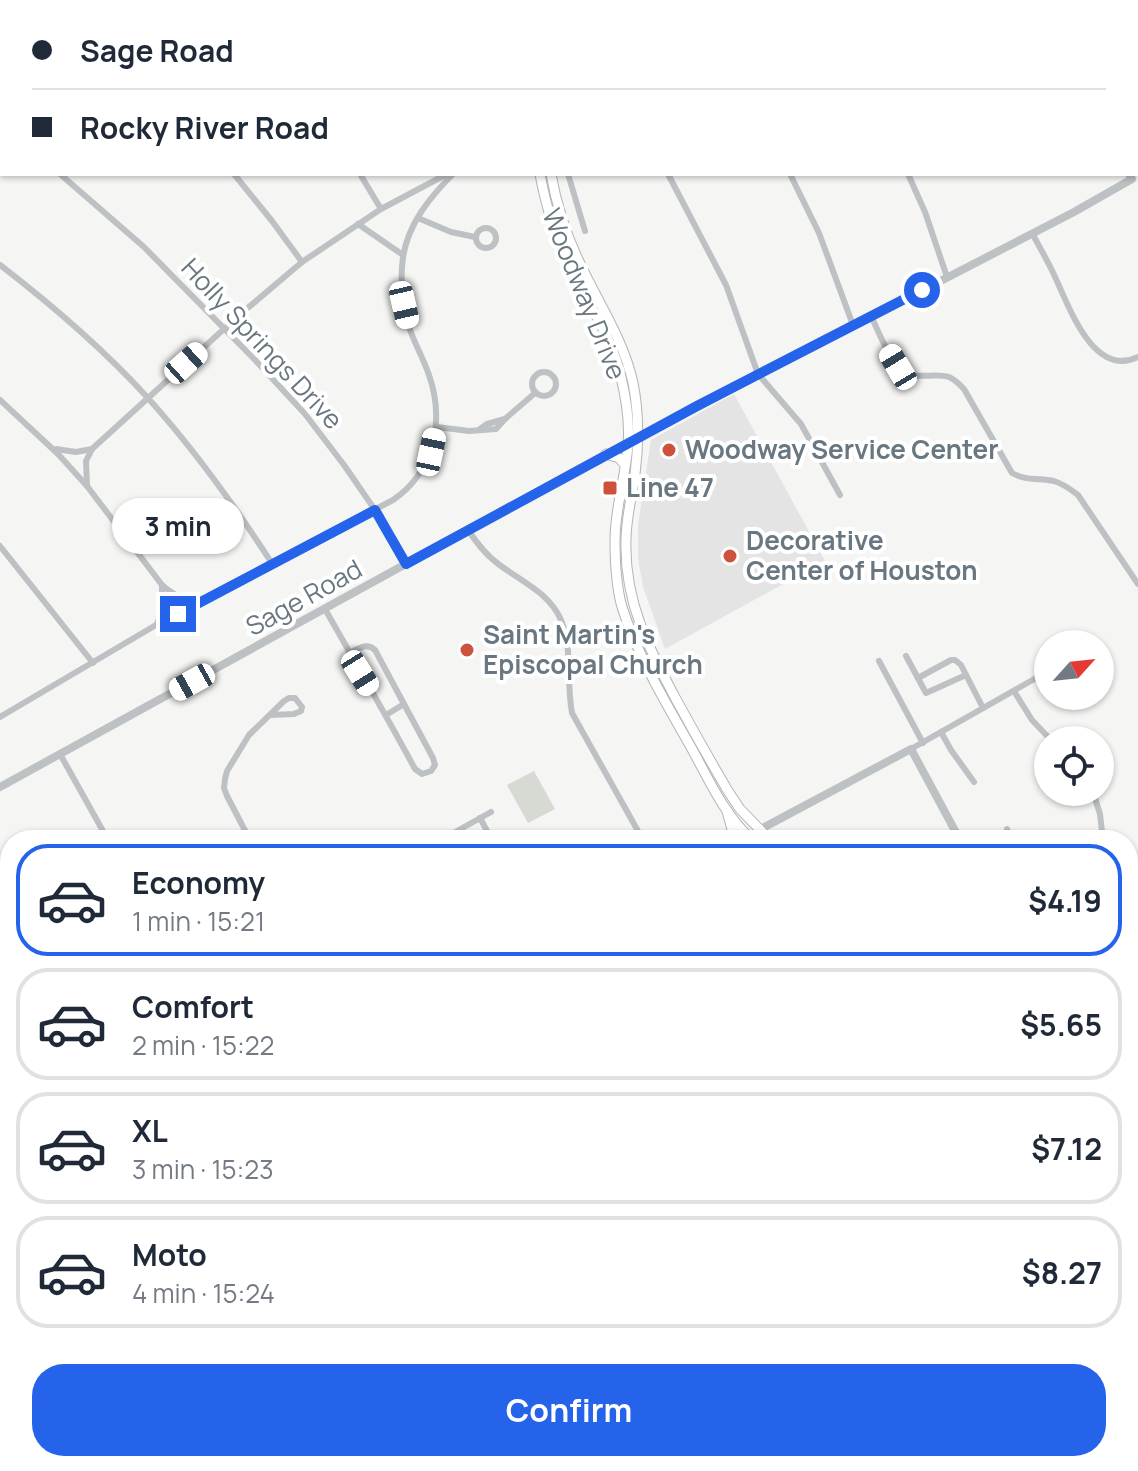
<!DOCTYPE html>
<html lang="en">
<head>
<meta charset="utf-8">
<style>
  :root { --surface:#fff; --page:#f6f6f7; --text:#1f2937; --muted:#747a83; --line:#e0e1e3; --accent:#2563eb }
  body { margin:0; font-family:Manrope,sans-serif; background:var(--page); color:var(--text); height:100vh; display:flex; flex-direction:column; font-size:30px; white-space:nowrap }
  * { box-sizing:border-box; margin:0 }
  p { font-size:26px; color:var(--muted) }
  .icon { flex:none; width:44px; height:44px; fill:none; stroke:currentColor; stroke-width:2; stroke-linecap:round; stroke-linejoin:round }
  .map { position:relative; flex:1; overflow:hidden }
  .panel { position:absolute; left:0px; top:830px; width:1138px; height:642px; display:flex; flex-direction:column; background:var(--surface); border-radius:32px 32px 0 0; box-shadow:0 2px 6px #0004 }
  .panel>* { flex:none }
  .guide { position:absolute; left:0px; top:0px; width:1138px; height:176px; box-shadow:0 2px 6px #0004; display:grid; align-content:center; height:176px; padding:0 32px; background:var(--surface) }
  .needle { width:52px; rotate:63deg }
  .buttons { position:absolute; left:1034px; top:630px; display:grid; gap:16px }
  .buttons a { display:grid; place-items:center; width:80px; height:80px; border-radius:50%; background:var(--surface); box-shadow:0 2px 6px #0004; font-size:40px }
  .end { position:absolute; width:36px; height:36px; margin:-18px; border:10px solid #2563eb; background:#fff; box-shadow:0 0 0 4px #fff }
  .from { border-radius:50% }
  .bubble { position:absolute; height:56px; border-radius:28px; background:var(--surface); box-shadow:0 2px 6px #0004; font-size:26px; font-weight:700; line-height:56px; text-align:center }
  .car { position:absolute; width:24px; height:48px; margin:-24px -12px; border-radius:10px; box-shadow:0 0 6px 2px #0007; background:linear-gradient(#fff 24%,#345 0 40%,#fff 0 76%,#345 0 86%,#fff 0) }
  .guide b { display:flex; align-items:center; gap:28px; height:76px; font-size:30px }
  .guide b+b { border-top:2px solid var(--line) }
  .guide i { width:20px; height:20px; background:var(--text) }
  ul { padding:14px 0 0; list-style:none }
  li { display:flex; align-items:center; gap:24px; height:112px; margin:0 16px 12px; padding:0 16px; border:4px solid var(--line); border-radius:32px }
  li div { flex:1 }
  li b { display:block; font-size:30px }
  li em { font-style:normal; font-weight:700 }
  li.current { border-color:var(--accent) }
  li>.icon { width:72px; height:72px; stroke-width:1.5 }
  .cta { display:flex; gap:16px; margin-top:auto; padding:16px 32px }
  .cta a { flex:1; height:92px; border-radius:32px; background:var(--accent); color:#fff; font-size:32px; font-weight:700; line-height:92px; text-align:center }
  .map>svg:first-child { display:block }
  .built { fill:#e3e4e3 }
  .green { fill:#d6dad2 }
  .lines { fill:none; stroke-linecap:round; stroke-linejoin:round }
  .secondary-casing { stroke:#b0b5b8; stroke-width:11 }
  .motorway-casing { stroke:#b1b4b7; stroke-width:14 }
  .minor { stroke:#bdc1c4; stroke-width:6 }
  .tertiary { stroke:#bdc1c4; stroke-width:8 }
  .secondary { stroke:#fff; stroke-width:9 }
  .motorway { stroke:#fff; stroke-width:12 }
  .route { stroke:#2563eb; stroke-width:10 }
  .poi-dot { fill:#cd513b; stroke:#fff; stroke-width:3 }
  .labels { text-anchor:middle; stroke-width:8; stroke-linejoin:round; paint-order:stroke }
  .street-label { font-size:26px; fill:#687780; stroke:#fff }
  .poi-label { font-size:26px; font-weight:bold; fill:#687780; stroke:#fff; text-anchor:start }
</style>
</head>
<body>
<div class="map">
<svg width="1138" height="1471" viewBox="0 0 1138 1471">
  <rect width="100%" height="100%" fill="#f5f5f3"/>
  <g class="built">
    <polygon points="734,394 825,561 665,649 643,587 638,558 638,525 651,440"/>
    <polygon points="0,1256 10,1275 10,1462 111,1462 116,1471 0,1471"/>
  </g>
  <g class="green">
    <polygon points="534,771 555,809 528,823 507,785"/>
    <polygon points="1138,1217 1138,1471 743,1471 732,1462 1128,1462 1128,1222"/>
  </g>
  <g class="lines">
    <g class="secondary-casing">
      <g id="secondary">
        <polyline points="515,0 516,2"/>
        <polyline points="526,0 527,2"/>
        <path d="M540 174C545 201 553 230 565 255 583 296 611 333 621 377 626 398 630 422 628 444 626 476 615 507 615 540 615 562 616 586 622 607 638 657 666 703 692 749 709 780 725 816 752 840"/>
        <path d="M551 174C556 202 564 229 576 255 595 298 623 337 633 383 639 413 639 443 635 474 632 496 626 518 626 540 624 602 649 649 677 701 694 732 711 762 728 791L740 809 770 840"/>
        <polyline points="606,454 619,458 625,465"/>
        <polyline points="727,811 735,840"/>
        <polyline points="1128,1109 1138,1115"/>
        <polyline points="0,1247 10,1241"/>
        <polyline points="1128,1409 1138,1404"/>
        <polyline points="1019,1471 1035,1462"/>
      </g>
    </g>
    <g class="motorway-casing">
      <g id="motorway">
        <polyline points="1128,1421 1138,1416"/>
        <polyline points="1128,1441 1138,1436"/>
        <polyline points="1032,1471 1052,1462"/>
        <polyline points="1071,1471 1088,1462"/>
        <polyline points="1120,1471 1138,1462"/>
      </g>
    </g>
    <g class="minor">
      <polyline points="17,0 20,2"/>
      <polyline points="222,0 224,2"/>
      <polyline points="243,0 243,2"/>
      <polyline points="407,0 408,2"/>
      <polyline points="819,0 820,2"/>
      <polyline points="938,0 939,2"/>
      <polyline points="810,2 814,0"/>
      <polyline points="1100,2 1104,0"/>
      <polyline points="0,129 2,130"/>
      <polyline points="60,174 144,247 256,361 305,414 344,465 375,510 406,564"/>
      <polyline points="234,174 272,221 302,262"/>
      <polyline points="360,174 381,209"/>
      <polyline points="568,174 585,231"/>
      <polyline points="668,174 726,285 758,374 801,424 840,495"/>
      <polyline points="790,174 819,233 853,325"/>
      <polyline points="908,174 925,212 947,277"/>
      <polyline points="418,218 451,232 475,237"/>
      <polyline points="358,224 403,255"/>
      <circle cx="486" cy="238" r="10"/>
      <path d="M1032 233C1040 248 1049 263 1056 279 1070 309 1094 378 1138 357"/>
      <path d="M0 265C52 305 103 349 147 397 194 449 235 506 273 565"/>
      <path d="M871 316C879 332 887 355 899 368 913 382 933 372 949 377 956 380 960 385 964 389L1012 473C1026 481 1039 478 1054 481 1064 484 1070 489 1078 495L1138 584"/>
      <circle cx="544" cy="384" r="12"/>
      <path d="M0 400 58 454 87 486 162 585C174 595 184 601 199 602"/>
      <polyline points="437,427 469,431 496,429 505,419 535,393"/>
      <polyline points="480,429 487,424 505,419"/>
      <polyline points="56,449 76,452 92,449"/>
      <polyline points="87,486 86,461 92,449 236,318 302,262 381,209 447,174"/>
      <path d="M468 530C477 543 485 554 497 563 520 581 549 592 561 620 573 649 566 682 572 713L643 840"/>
      <polyline points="0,546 93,663"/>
      <path d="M325 609C355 662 386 715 415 769L422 774 431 771 435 765 433 758 375 650C366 642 358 649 349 653"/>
      <polyline points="157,624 162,610 162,585"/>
      <polyline points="906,656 926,693 966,675"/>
      <polyline points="879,661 923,743"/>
      <polyline points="918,678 951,660 955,660 961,665 983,708"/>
      <polyline points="1014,691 1032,720 1051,740"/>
      <polyline points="386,715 404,704"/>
      <path d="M0 717 156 625 393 500C434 472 445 421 429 375 423 357 413 341 408 324 402 302 400 279 403 257 408 224 430 197 453 174"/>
      <polyline points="941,732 951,750 974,782"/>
      <polyline points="911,749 1036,678"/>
      <polyline points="60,754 108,840"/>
      <polyline points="1093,792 1100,814 1103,840"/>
      <polyline points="480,818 492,840"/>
      <polyline points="1007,829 1012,840"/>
      <polyline points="250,840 227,796 224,788 225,779 227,771 249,735 284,701 289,698 295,698 302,707 301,711 294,714 270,715"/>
      <polyline points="441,840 491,812"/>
      <polyline points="0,931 10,949"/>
      <polyline points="0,1186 10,1205"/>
      <polyline points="194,1462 208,1471"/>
      <polyline points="312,1462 316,1471"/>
      <polyline points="282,1471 301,1462"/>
    </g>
    <g class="tertiary">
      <polyline points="1061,0 1061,2"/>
      <polyline points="0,787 606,454 1074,212 1132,179 1129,174"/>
      <polyline points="759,830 911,749 960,840"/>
    </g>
    <use href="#secondary" class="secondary"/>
    <use href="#motorway" class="motorway"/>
  </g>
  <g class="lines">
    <polyline class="route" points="178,614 375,510 406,564 697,406 922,290"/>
  </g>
  <g class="poi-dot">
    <circle cx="669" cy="450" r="8"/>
    <rect x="602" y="480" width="16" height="16" rx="4"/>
    <circle cx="730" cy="556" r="8"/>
    <circle cx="467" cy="650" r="8"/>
  </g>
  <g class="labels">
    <g class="street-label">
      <text transform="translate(584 294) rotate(68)" y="9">Woodway Drive</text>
      <text transform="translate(262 344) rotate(47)" y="9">Holly Springs Drive</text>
      <text transform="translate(304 598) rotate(-29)" y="9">Sage Road</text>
    </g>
    <g class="poi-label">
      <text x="685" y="459">Woodway Service Center</text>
      <text x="626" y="497">Line 47</text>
      <text x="746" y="550">Decorative<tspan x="746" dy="30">Center of Houston</tspan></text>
      <text x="483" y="644">Saint Martin's<tspan x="483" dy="30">Episcopal Church</tspan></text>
    </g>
  </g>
</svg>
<div class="buttons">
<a><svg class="needle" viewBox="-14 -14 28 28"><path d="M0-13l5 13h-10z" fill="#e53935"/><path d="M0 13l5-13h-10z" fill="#747a83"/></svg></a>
<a><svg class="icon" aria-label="locate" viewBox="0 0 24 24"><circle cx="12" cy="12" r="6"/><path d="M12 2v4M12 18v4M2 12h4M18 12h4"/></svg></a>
</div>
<i class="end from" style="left:922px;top:290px"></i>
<i class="end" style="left:178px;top:614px"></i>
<div class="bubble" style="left:112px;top:498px;width:132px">3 min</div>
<i class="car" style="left:404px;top:305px;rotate:167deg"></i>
<i class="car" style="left:186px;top:363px;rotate:48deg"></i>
<i class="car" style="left:898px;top:367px;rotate:329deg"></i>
<i class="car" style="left:431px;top:452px;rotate:12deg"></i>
<i class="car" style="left:360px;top:673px;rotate:148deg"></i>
<i class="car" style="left:192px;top:682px;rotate:241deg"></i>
<div class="guide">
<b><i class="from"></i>Sage Road</b>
<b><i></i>Rocky River Road</b>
</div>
<section class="panel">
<ul>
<li class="current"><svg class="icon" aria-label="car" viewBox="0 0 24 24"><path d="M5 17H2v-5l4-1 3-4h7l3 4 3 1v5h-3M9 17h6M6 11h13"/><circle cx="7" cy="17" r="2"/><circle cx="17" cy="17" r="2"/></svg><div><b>Economy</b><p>1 min · 15:21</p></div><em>$4.19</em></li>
<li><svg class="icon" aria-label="car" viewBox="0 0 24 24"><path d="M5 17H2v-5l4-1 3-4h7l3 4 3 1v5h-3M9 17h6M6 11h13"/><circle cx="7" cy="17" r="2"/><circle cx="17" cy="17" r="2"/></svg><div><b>Comfort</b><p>2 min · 15:22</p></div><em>$5.65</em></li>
<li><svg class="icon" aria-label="car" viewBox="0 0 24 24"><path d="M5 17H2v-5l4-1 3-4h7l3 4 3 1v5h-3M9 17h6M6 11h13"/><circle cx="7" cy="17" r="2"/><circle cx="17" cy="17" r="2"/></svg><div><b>XL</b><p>3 min · 15:23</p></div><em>$7.12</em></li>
<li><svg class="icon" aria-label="car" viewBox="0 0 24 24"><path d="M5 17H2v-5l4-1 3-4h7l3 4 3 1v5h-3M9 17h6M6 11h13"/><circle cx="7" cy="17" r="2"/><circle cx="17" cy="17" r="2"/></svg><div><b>Moto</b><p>4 min · 15:24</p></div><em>$8.27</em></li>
</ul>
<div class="cta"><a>Confirm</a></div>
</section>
</div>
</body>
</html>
